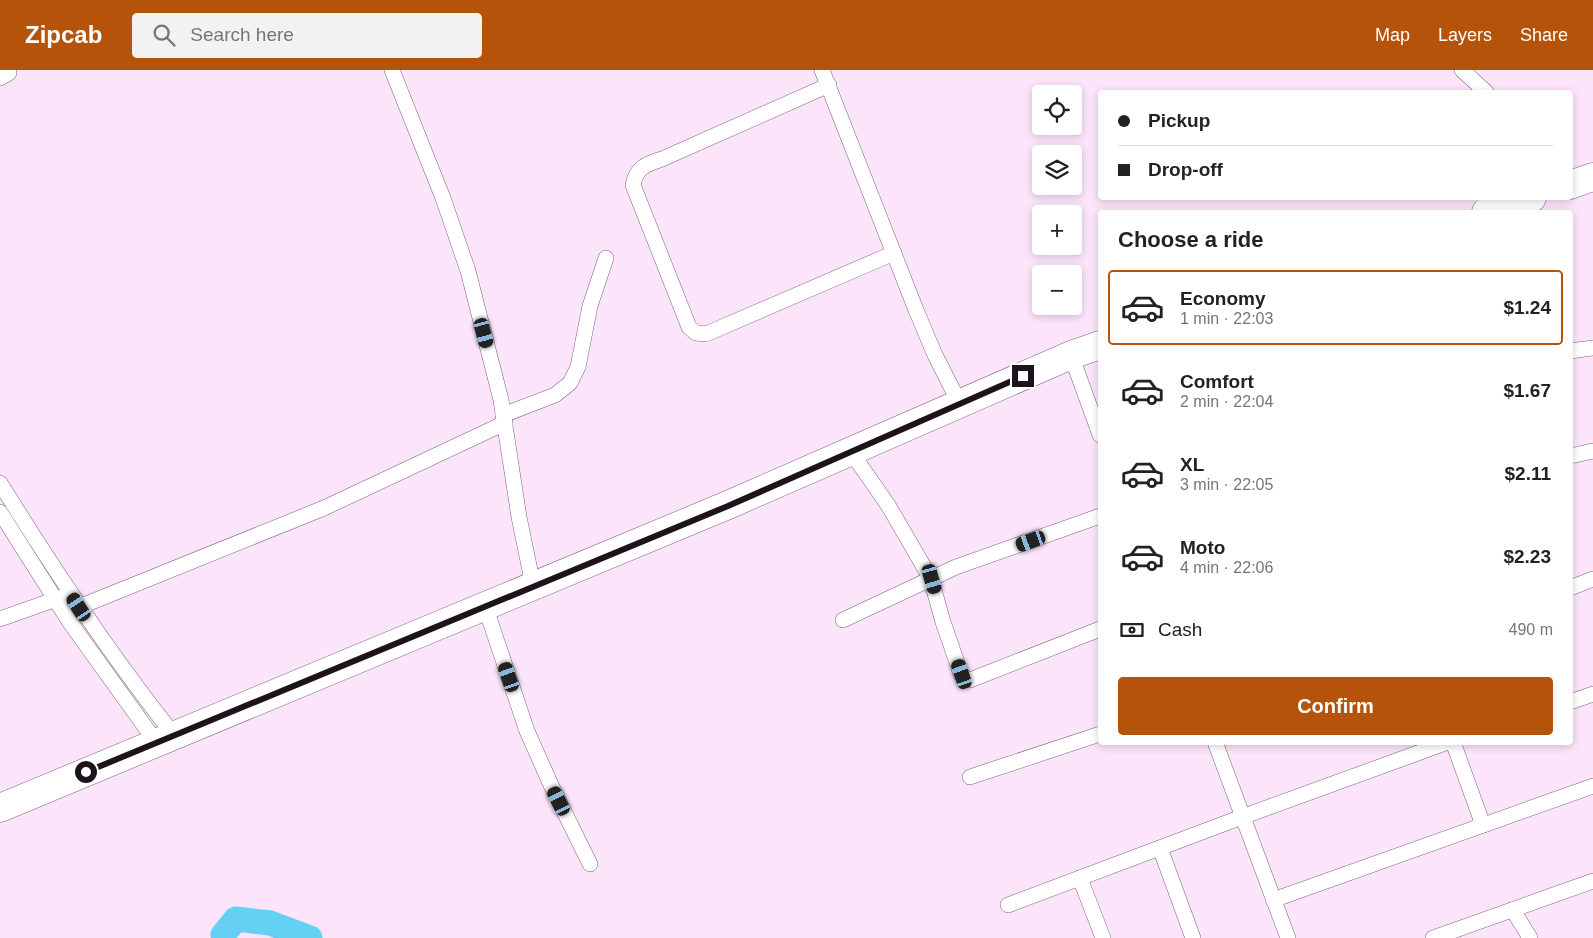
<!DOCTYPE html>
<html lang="en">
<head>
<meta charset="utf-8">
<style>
  :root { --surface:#fff; --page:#f2f2f2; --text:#222; --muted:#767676; --line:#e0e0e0; --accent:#b45309 }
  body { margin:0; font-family:Helvetica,sans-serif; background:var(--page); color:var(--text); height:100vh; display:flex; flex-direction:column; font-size:19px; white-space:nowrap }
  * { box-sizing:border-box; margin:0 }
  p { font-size:16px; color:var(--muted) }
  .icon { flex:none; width:28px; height:28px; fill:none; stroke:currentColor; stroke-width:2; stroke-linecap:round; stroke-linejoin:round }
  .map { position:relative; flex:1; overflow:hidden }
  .side { position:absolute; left:1098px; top:140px; width:475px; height:535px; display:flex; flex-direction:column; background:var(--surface); border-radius:5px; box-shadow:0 2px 8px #0003 }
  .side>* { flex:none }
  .hud { position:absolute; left:1098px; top:20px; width:475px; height:110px; border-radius:5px; box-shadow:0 2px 8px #0003; display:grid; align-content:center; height:110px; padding:0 20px; background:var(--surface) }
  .controls { position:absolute; left:1032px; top:15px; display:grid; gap:10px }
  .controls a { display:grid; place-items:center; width:50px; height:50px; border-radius:5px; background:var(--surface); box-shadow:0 2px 8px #0003; font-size:25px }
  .end { position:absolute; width:22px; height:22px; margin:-11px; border:6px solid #1d131c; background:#fff; box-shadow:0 0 0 2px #fff }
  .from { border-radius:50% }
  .car { position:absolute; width:15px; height:30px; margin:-15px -8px; border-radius:6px; box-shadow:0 0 4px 1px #0007; background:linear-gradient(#222 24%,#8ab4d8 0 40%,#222 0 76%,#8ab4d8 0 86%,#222 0) }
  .hud b { display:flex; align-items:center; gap:18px; height:48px; font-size:19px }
  .hud b+b { border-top:1px solid var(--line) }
  .hud i { width:12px; height:12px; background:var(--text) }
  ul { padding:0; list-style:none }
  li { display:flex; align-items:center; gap:15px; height:75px; margin:0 10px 8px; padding:0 10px; border:2px solid transparent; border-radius:5px }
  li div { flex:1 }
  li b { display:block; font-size:19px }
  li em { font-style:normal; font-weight:600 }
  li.on { border-color:var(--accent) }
  li>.icon { width:45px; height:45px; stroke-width:1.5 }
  h2 { padding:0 20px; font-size:22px; line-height:60px }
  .pay { display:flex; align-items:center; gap:12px; height:55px; padding:0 20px; font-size:19px }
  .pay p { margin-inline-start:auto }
  .primary-button { display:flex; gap:10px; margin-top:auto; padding:10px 20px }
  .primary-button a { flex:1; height:58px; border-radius:5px; background:var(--accent); color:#fff; font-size:20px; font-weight:600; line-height:58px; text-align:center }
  header { display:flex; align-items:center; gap:30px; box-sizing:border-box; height:70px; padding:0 25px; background:var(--accent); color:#fff }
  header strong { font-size:24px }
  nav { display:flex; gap:28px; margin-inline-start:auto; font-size:18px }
  .search { width:350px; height:45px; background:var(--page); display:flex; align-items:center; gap:12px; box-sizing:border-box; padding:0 18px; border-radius:5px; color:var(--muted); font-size:19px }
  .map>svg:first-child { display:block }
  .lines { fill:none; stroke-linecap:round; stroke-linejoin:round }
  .river { stroke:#63d0f4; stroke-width:25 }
  .street-casing { stroke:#7c637c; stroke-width:16 }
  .highway-casing { stroke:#7c637c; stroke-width:29 }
  .street { stroke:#fff; stroke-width:15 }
  .highway { stroke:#fff; stroke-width:28 }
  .route { stroke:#1d131c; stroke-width:6 }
</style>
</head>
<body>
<header>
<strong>Zipcab</strong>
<div class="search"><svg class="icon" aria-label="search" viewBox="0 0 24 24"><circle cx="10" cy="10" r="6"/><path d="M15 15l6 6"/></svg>Search here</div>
<nav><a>Map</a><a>Layers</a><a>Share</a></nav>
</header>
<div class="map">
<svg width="1593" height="868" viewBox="0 0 1593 868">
  <rect width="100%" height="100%" fill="#fce5fb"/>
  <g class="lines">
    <polyline class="river" points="224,868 223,865 236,849 270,853 310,868"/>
    <g class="street-casing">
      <g id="street">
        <polyline points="392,0 443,128 468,201 501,330 519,447 533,515"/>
        <polyline points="822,0 916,240 935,285 960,334"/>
        <polyline points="1462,0 1486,22"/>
        <polyline points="0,8 9,3"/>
        <path d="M829 15 662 89C646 94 636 98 633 115L689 257 696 263 706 264 894 183"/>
        <polyline points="1570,281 1593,278"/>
        <polyline points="1071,285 1100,365"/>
        <polyline points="503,345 555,325 570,313 578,297 590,236 606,188"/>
        <polyline points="851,382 888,435 931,509 943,552 961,604 965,608 970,610 1100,559"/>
        <polyline points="1570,386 1593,381"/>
        <path d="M0 413C54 500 110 585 174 665"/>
        <polyline points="0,442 69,551 156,672"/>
        <polyline points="1570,518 1593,509"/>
        <polyline points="485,536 527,661 551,715 590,794"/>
        <polyline points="79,537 324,438 505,353"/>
        <polyline points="0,549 65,526"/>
        <polyline points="843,550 956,497 1100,446"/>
        <polyline points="1570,632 1593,624"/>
        <polyline points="1215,672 1288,868"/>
        <polyline points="1453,672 1483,755"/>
        <polyline points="970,707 1100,664"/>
        <polyline points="1160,778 1193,868"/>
        <polyline points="1080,808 1103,868"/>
        <polyline points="1273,830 1593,716"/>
        <polyline points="1008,835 1242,747 1448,672"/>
        <polyline points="1513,840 1530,868"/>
        <polyline points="1433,868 1593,811"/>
      </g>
    </g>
    <g class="highway-casing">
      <g id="highway">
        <polyline points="1570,115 1593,107"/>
        <polyline points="1486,142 1532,128"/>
        <polyline points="0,738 728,435 1071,285 1100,275"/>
      </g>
    </g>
    <use href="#street" class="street"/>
    <use href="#highway" class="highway"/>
  </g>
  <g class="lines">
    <polyline class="route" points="86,702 728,436 1023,306"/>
  </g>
</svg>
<div class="controls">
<a><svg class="icon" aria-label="locate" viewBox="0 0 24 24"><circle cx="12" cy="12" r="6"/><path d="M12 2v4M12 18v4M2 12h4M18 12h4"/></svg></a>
<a><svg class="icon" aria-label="layers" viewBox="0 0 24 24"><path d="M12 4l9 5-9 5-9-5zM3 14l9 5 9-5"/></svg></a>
<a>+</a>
<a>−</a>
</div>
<i class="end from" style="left:86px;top:702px"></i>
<i class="end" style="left:1023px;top:306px"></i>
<i class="car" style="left:484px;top:263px;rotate:165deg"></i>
<i class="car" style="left:1031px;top:471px;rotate:250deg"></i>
<i class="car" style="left:932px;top:509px;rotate:164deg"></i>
<i class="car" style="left:79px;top:537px;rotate:327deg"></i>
<i class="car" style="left:962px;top:604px;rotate:341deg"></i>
<i class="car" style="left:509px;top:607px;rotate:341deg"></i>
<i class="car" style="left:559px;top:731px;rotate:333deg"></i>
<div class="hud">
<b><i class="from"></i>Pickup</b>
<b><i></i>Drop-off</b>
</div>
<section class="side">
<h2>Choose a ride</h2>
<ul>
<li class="on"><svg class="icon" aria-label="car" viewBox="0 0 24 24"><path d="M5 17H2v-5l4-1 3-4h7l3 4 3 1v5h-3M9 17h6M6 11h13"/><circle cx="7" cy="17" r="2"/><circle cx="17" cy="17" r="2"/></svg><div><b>Economy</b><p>1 min · 22:03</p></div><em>$1.24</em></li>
<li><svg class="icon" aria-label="car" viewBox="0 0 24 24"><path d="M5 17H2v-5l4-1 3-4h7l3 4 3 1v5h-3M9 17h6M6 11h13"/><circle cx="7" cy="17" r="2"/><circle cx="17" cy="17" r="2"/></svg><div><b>Comfort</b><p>2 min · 22:04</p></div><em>$1.67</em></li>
<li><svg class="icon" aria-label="car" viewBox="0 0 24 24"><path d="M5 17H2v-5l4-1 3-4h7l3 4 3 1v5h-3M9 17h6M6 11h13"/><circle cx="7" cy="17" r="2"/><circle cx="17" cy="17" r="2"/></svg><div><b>XL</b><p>3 min · 22:05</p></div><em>$2.11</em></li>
<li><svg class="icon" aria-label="car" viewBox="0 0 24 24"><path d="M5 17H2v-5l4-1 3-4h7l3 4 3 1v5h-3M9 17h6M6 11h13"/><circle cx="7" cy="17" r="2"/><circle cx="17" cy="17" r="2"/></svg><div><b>Moto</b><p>4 min · 22:06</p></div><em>$2.23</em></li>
</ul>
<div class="pay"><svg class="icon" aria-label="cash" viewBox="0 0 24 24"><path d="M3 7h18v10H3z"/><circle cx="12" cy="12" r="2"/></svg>Cash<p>490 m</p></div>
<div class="primary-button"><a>Confirm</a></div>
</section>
</div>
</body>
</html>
